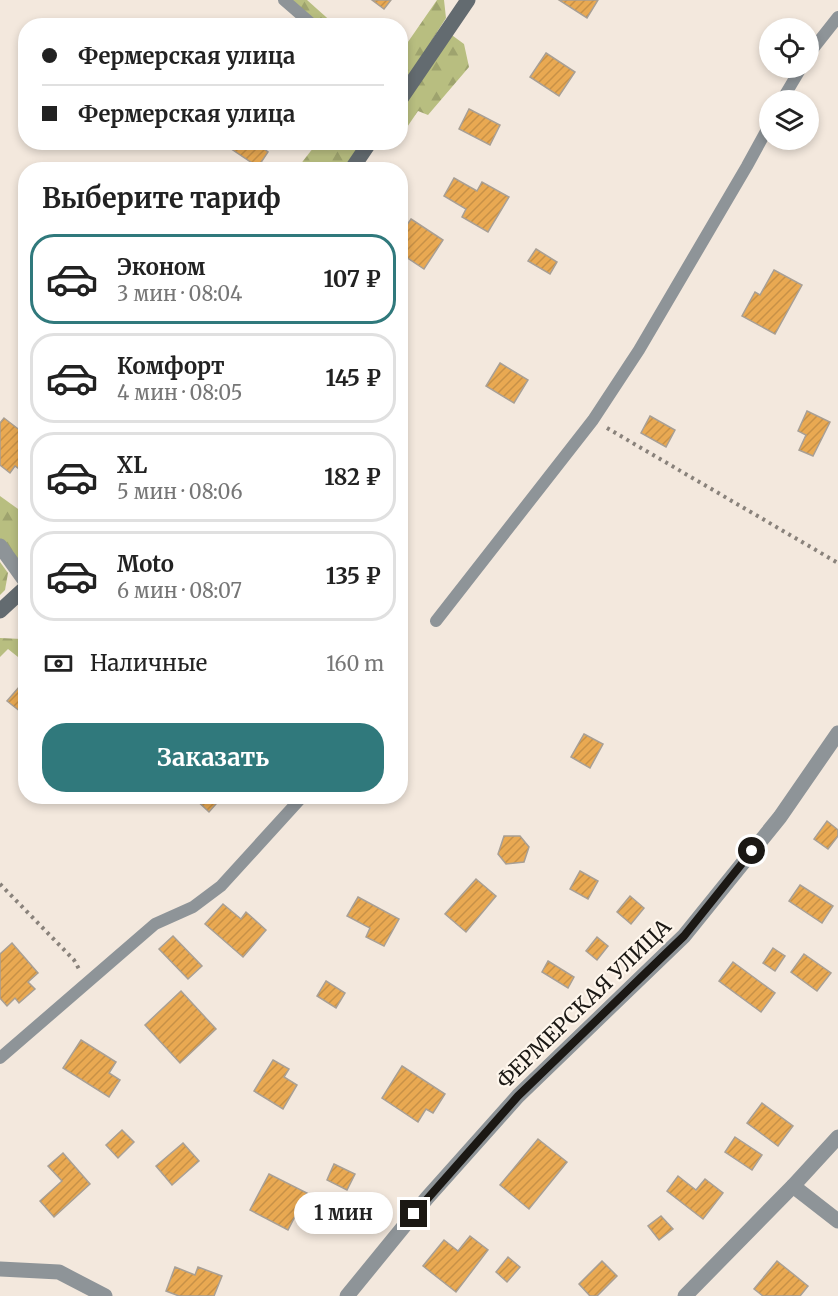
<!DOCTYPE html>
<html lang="ru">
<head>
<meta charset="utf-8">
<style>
  :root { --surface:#fff; --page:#f2f2f2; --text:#222; --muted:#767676; --line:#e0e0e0; --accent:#30797c }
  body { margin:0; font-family:Merriweather,serif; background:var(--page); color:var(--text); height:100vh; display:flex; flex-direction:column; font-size:22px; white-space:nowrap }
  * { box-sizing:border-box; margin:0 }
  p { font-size:20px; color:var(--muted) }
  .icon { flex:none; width:33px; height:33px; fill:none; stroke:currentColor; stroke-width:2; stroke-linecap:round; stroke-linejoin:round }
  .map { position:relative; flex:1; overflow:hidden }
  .drawer { position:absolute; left:18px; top:162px; width:390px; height:642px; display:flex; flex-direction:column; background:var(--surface); border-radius:24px; box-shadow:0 3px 9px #0003 }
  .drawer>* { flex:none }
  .guide { position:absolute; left:18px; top:18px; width:390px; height:132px; border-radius:24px; box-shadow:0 3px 9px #0003; display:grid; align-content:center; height:132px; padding:0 24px; background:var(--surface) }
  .buttons { position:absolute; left:759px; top:18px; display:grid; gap:12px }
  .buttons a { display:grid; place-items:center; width:60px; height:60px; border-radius:50%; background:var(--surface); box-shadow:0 3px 9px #0003; font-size:30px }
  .end { position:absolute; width:27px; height:27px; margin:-14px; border:8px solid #1b1814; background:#fff; box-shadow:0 0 0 3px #fff }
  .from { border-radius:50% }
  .bubble { position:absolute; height:42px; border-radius:21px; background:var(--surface); box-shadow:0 3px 9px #0003; font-size:20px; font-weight:700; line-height:42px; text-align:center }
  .guide b { display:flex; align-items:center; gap:21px; height:57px; font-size:22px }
  .guide b+b { border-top:2px solid var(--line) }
  .guide i { width:15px; height:15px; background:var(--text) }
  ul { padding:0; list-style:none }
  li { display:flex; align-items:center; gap:18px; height:90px; margin:0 12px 9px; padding:0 12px; border:3px solid var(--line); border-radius:24px }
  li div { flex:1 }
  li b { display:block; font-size:22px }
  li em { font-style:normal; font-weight:700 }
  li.on { border-color:var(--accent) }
  li>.icon { width:54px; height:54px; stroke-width:1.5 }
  h2 { padding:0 24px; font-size:27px; line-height:72px }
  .pay { display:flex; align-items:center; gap:15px; height:66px; padding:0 24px; font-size:22px }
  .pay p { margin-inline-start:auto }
  .primary-button { display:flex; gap:12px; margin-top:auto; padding:12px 24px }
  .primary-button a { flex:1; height:69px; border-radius:24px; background:var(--accent); color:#fff; font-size:24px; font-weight:700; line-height:69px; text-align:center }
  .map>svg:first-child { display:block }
  .forest { fill:url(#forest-firs) }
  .building { fill:url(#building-hatch); stroke:#a89f94; stroke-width:1.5 }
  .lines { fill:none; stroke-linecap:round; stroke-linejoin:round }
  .path { stroke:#89827b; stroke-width:4; stroke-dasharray:3 4.5; stroke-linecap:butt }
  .lane { stroke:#8e9498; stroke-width:12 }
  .street { stroke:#8e9498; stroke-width:15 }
  .secondary { stroke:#636b70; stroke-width:15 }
  .route { stroke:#1b1814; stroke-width:8 }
  .labels { text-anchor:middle; stroke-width:4.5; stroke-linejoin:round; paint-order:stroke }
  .street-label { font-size:21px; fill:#1b1814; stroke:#fef6ec }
</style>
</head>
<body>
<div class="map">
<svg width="838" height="1296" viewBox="0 0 838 1296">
  <defs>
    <pattern id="forest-firs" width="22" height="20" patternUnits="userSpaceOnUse" patternTransform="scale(1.5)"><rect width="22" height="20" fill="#b8be80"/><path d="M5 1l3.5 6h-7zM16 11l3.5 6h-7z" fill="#9ea36e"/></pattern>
    <pattern id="building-hatch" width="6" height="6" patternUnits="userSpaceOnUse" patternTransform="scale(1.5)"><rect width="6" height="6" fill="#e9a952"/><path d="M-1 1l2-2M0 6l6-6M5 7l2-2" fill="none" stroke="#c79147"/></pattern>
  </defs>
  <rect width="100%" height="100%" fill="#f3e8dd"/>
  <g class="forest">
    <polygon points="290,0 307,0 335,25 316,25"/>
    <polygon points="437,0 444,0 446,18 432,40 449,33 464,44 469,67 428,115 418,111 401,136 401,52"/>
    <polygon points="317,143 362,143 343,169 296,170"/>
    <polygon points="0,496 25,514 25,564 21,564 0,540"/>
    <polygon points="0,562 8,573 5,590 0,595"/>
    <polygon points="25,634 25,647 18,657 8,649 0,657 0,638 22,639"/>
  </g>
  <g class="building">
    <polygon points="372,0 391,0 384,9"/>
    <polygon points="559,0 598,0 587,18"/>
    <polygon points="546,53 575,72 559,96 530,77"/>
    <polygon points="469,109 500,125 490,145 459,129"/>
    <polygon points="221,142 255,142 268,152 258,167"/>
    <polygon points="454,178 477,191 482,182 509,197 488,232 462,217 466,209 444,196"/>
    <polygon points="411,219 443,240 424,269 400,253 400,235"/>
    <polygon points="536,249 557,262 550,274 528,261"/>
    <polygon points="774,270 802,285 775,334 742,316 755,292 760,295"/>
    <polygon points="500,363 528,380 514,403 486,386"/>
    <polygon points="807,411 830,422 813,456 799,450 806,435 798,431"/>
    <polygon points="650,416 675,430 666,447 641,433"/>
    <polygon points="4,418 26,435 26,474 15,466 10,473 0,465 0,423"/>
    <polygon points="26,679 26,716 7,701"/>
    <polygon points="584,734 603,744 590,768 571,757"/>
    <polygon points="192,796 223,796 209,812"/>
    <polygon points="827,821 838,830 838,836 828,849 814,839"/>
    <polygon points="504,836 520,836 529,847 524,862 506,864 498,854"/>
    <polygon points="580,871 598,881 588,899 570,889"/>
    <polygon points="476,879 496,896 466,932 445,914"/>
    <polygon points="800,885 833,906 822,923 789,901"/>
    <polygon points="630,896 644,908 631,924 617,912"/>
    <polygon points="358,897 399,919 384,946 366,937 370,928 347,916"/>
    <polygon points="223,904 241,919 246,912 266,930 243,957 205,924"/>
    <polygon points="173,936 202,966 188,979 159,949"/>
    <polygon points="597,937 608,946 597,960 586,951"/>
    <polygon points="12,943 38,973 28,982 35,989 19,1003 15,998 7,1006 0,998 0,954"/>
    <polygon points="773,948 785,956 775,971 763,963"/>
    <polygon points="804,954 831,973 817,991 791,972"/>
    <polygon points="548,961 574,977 568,988 542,972"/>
    <polygon points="733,962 775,993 761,1012 719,981"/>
    <polygon points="326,981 345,993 336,1008 317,996"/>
    <polygon points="181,991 216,1029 180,1063 145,1025"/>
    <polygon points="81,1040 116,1062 109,1073 120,1080 109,1097 63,1068"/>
    <polygon points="273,1060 289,1069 284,1077 297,1085 283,1109 254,1091"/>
    <polygon points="402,1066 445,1094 433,1113 426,1109 418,1122 382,1098"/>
    <polygon points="762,1103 793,1126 778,1146 747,1123"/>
    <polygon points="122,1130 134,1142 118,1158 106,1145"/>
    <polygon points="735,1137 762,1155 752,1170 725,1152"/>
    <polygon points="538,1139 567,1162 529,1209 500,1185"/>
    <polygon points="183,1143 199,1161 172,1185 156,1166"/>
    <polygon points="63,1153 90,1184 54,1217 40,1201 62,1181 48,1166"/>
    <polygon points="334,1164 355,1174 347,1190 327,1180"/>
    <polygon points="269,1174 307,1193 288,1230 250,1210"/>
    <polygon points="678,1176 696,1190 705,1179 723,1193 703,1219 667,1191"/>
    <polygon points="661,1216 673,1229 659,1240 648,1226"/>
    <polygon points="470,1236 488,1250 456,1292 423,1266 444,1240 458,1251"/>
    <polygon points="508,1257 520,1267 507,1282 496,1272"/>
    <polygon points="602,1261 617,1276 597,1296 590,1296 579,1284"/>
    <polygon points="777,1261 808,1286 800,1296 763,1296 754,1289"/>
    <polygon points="175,1267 195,1275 198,1267 222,1276 214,1296 179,1296 166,1291"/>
  </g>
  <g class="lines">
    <g class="path">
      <polyline points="607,428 838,563"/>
      <polyline points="0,884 74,960 79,969"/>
    </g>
    <g class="lane">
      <polyline points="284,0 314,26"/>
      <polyline points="808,55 838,17"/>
      <polyline points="782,100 801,68"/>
      <polyline points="436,621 593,420 639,350 747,166 770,124"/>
      <polyline points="0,1058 155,924 193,907 221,886 303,796"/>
    </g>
    <g class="street">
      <polyline points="0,546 26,582"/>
      <polyline points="793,1186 838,1221"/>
      <polyline points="0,1269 59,1272 105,1296"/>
      <polyline points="347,1296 427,1198 518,1096 684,936 780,817 838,733"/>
      <polyline points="685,1296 793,1186 838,1137"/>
    </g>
    <g class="secondary">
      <polyline points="400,100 468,0"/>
      <polyline points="351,170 370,142"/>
      <polyline points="0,611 26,587"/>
    </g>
  </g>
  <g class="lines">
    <polyline class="route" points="414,1214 518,1096 684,936 752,851"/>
  </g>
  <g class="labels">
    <g class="street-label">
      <text transform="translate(584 1004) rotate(-44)" y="7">ФЕРМЕРСКАЯ УЛИЦА</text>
    </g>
  </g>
</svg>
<div class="buttons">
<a><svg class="icon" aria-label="locate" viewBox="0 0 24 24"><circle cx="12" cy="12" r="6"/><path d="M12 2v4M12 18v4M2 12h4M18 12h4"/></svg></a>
<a><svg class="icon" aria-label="layers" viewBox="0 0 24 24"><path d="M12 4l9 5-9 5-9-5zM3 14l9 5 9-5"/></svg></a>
</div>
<i class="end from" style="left:752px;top:851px"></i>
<i class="end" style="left:414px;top:1214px"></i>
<div class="bubble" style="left:294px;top:1192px;width:99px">1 мин</div>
<div class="guide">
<b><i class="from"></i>Фермерская улица</b>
<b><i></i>Фермерская улица</b>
</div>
<section class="drawer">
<h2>Выберите тариф</h2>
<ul>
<li class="on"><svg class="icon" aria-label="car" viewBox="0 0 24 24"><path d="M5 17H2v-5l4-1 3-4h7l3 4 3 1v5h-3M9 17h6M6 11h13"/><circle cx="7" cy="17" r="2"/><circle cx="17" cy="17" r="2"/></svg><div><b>Эконом</b><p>3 мин · 08:04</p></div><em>107 ₽</em></li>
<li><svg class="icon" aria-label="car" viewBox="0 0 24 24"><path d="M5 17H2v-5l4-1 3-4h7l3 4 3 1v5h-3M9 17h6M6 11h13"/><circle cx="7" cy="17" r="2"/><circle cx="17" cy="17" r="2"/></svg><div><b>Комфорт</b><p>4 мин · 08:05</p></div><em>145 ₽</em></li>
<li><svg class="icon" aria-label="car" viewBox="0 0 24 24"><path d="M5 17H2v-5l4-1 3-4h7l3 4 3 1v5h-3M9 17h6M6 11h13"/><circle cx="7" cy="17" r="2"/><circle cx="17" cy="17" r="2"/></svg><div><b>XL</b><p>5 мин · 08:06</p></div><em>182 ₽</em></li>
<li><svg class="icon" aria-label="car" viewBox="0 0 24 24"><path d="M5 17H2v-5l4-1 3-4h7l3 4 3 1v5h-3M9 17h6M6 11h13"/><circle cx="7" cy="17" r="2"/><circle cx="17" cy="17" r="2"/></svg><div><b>Moto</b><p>6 мин · 08:07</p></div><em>135 ₽</em></li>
</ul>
<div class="pay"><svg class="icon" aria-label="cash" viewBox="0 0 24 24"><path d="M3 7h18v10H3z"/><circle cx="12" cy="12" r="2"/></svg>Наличные<p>160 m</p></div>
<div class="primary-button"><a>Заказать</a></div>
</section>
</div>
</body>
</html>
